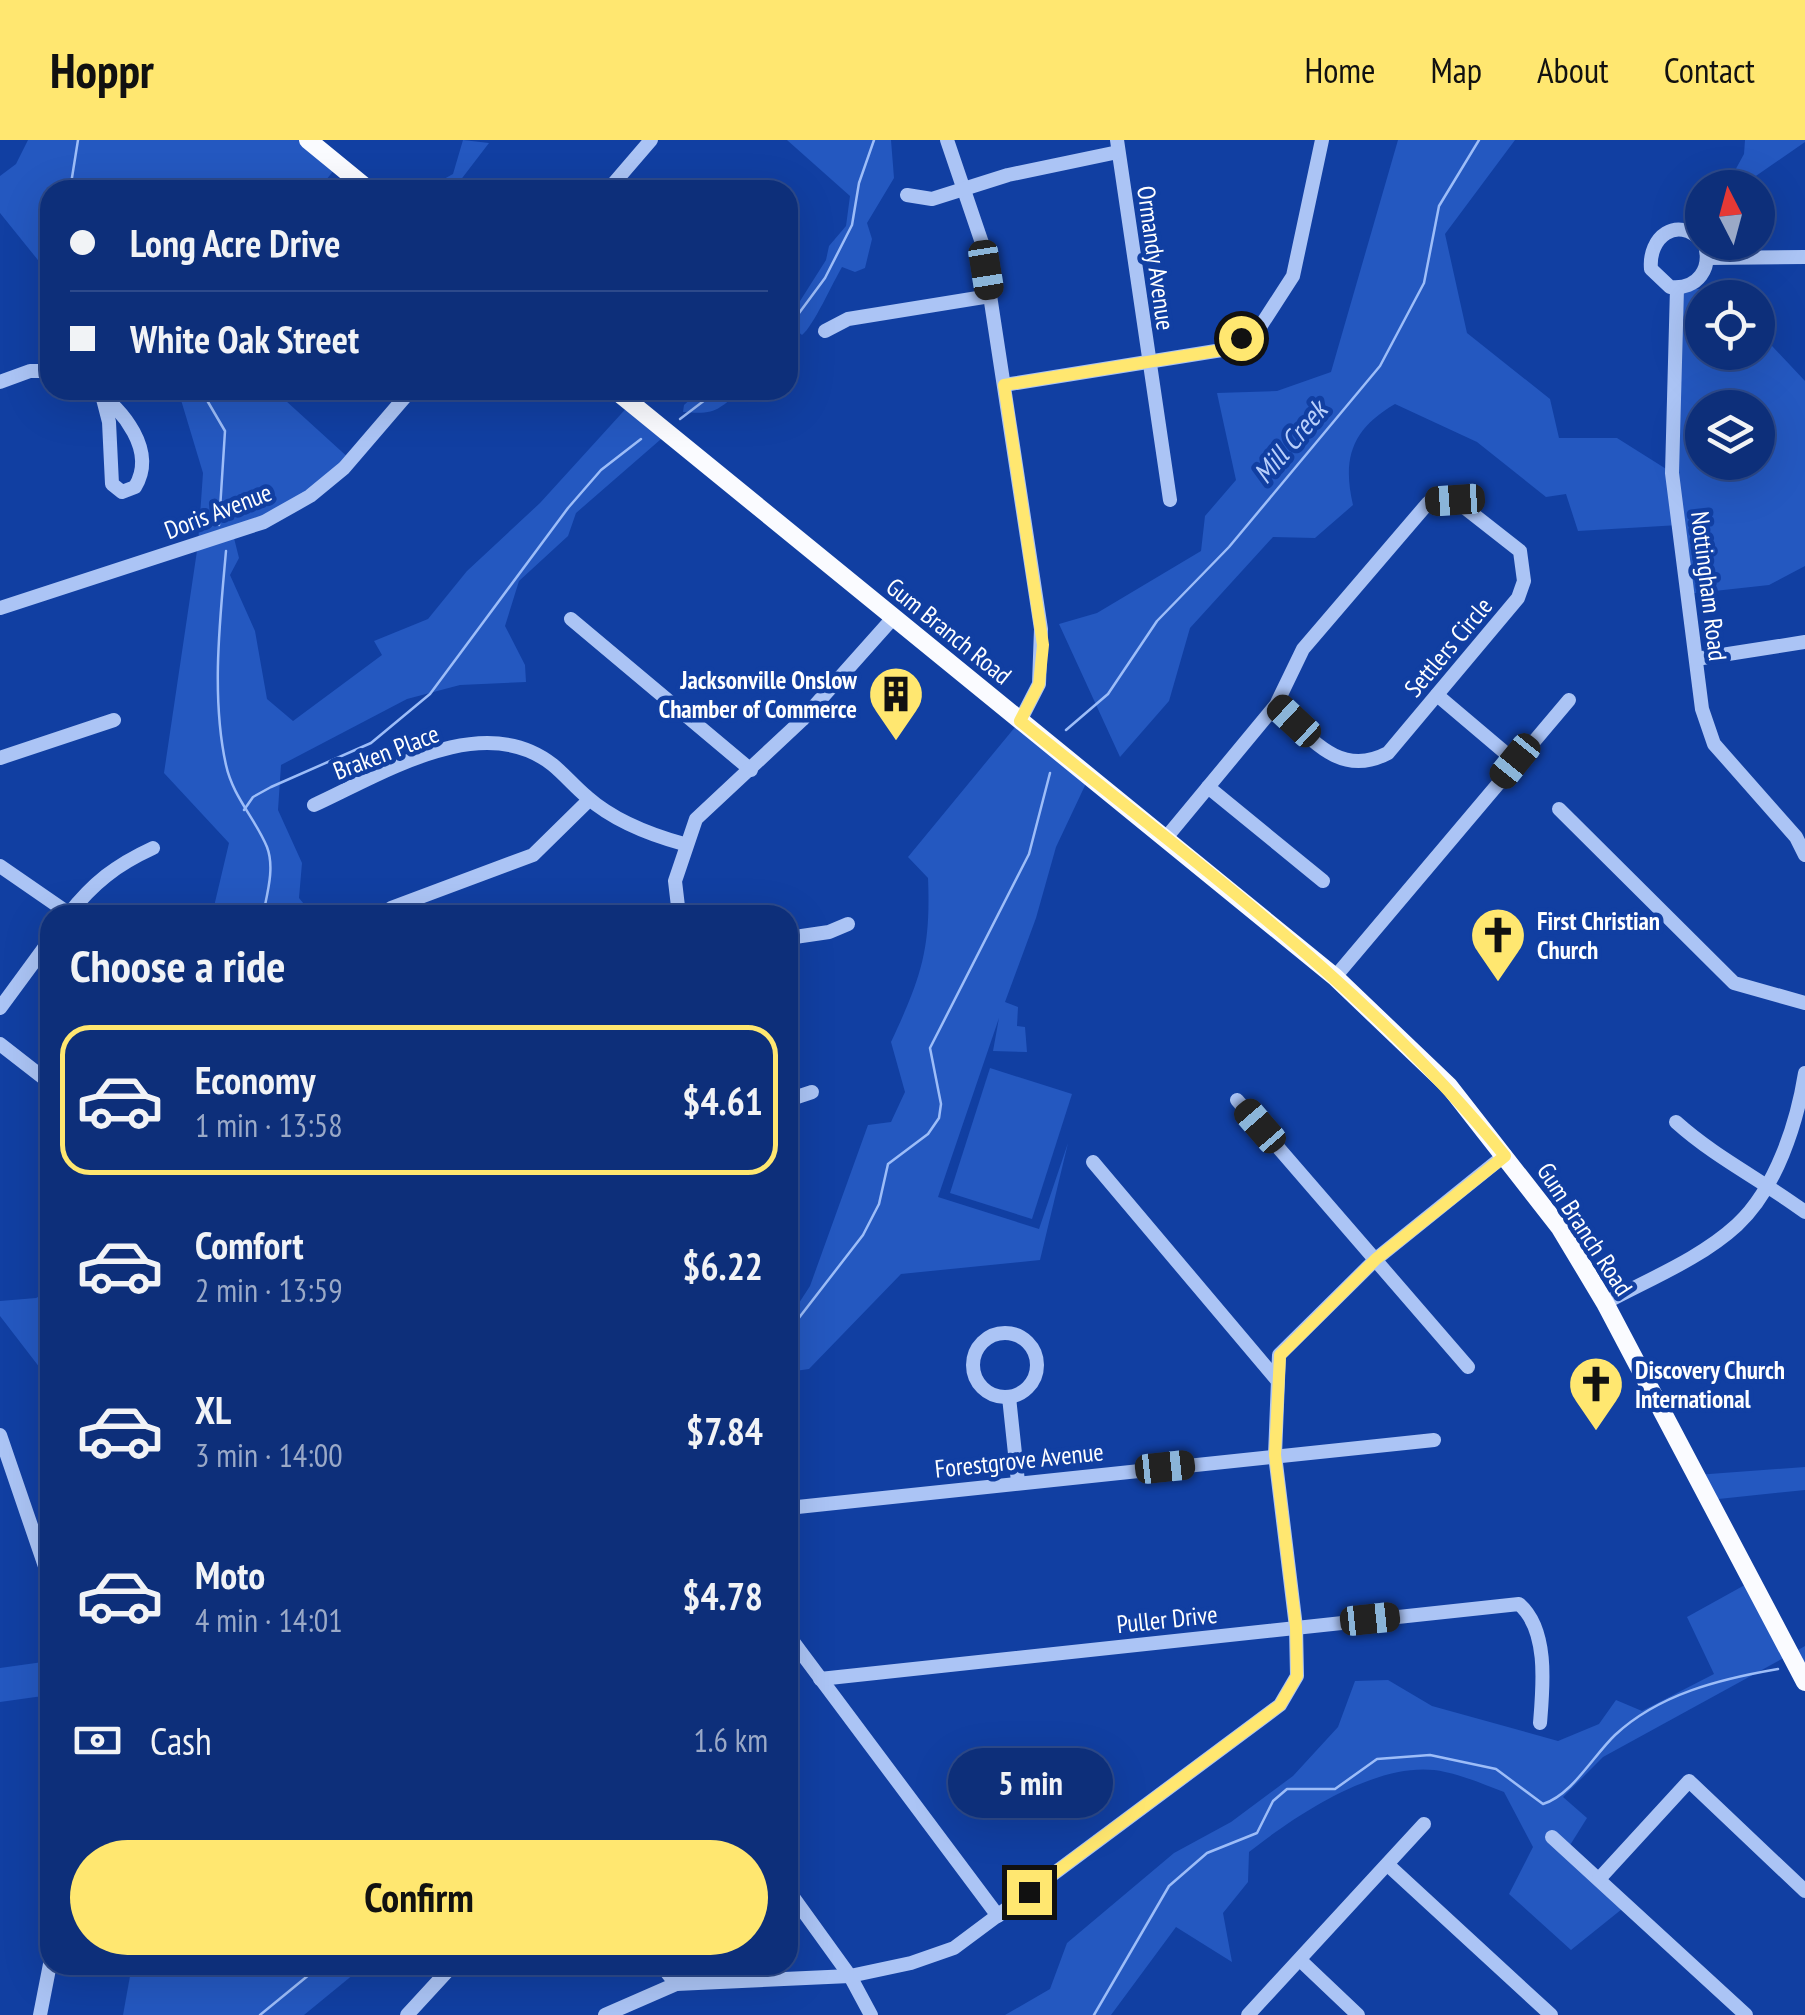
<!DOCTYPE html>
<html lang="en">
<head>
<meta charset="utf-8">
<style>
  :root { --surface:#0d2f7a; --page:#1b3b81; --text:#f1f3f6; --muted:#9aa9c7; --line:#2d4a8b; --accent:#ffe770 }
  body { margin:0; font-family:"PT Sans Narrow",sans-serif; background:var(--page); color:var(--text); height:100vh; display:flex; flex-direction:column; font-size:38px; white-space:nowrap }
  * { box-sizing:border-box; margin:0 }
  p { font-size:32px; color:var(--muted) }
  .icon { flex:none; width:55px; height:55px; fill:none; stroke:currentColor; stroke-width:2; stroke-linecap:round; stroke-linejoin:round }
  .map { position:relative; flex:1; overflow:hidden }
  .side { position:absolute; left:40px; top:765px; width:758px; height:1070px; display:flex; flex-direction:column; background:var(--surface); border-radius:30px; box-shadow:0 10px 40px #0002,0 0 0 2px var(--line) }
  .side>* { flex:none }
  .hud { position:absolute; left:40px; top:40px; width:758px; height:220px; border-radius:30px; box-shadow:0 10px 40px #0002,0 0 0 2px var(--line); display:grid; align-content:center; height:220px; padding:0 30px; background:var(--surface) }
  .needle { width:65px; rotate:354deg }
  .controls { position:absolute; left:1685px; top:30px; display:grid; gap:20px }
  .controls a { display:grid; place-items:center; width:90px; height:90px; border-radius:50%; background:var(--surface); box-shadow:0 10px 40px #0002,0 0 0 2px var(--line); font-size:50px }
  .end { position:absolute; width:45px; height:45px; margin:-22px; border:12px solid #ffe770; background:#111; box-shadow:0 0 0 5px #111 }
  .from { border-radius:50% }
  .bubble { position:absolute; height:70px; border-radius:35px; background:var(--surface); box-shadow:0 10px 40px #0002,0 0 0 2px var(--line); font-size:32px; font-weight:600; line-height:70px; text-align:center }
  .car { position:absolute; width:30px; height:60px; margin:-30px -15px; border-radius:12px; box-shadow:0 0 8px 2px #0007; background:linear-gradient(#222 24%,#8ab4d8 0 40%,#222 0 76%,#8ab4d8 0 86%,#222 0) }
  .hud b { display:flex; align-items:center; gap:35px; height:95px; font-size:38px }
  .hud b+b { border-top:2px solid var(--line) }
  .hud i { width:25px; height:25px; background:var(--text) }
  ul { padding:0; list-style:none }
  li { display:flex; align-items:center; gap:30px; height:150px; margin:0 20px 15px; padding:0 10px; border:5px solid transparent; border-radius:30px }
  li div { flex:1 }
  li b { display:block; font-size:38px }
  li em { font-style:normal; font-weight:600 }
  li.on { border-color:var(--accent) }
  li>.icon { width:90px; height:90px; stroke-width:1.5 }
  h2 { padding:0 30px; font-size:45px; line-height:120px }
  .pay { display:flex; align-items:center; gap:25px; height:110px; padding:0 30px; font-size:38px }
  .pay p { margin-inline-start:auto }
  .action { display:flex; gap:20px; margin-top:auto; padding:20px 30px }
  .action a { flex:1; height:115px; border-radius:60px; background:var(--accent); color:#111; font-size:40px; font-weight:600; line-height:115px; text-align:center }
  header { display:flex; align-items:center; gap:60px; box-sizing:border-box; height:140px; padding:0 50px; background:var(--accent); color:#111 }
  header strong { font-size:48px }
  nav { display:flex; gap:55px; margin-inline-start:auto; font-size:35px }
  .map>svg:first-child { display:block }
  .green { fill:#2458c0; fill-rule:evenodd }
  .lines { fill:none; stroke-linecap:round; stroke-linejoin:round }
  .stream { stroke:#9dbdf8; stroke-width:2.5 }
  .minor { stroke:#abc4f5; stroke-width:14 }
  .major { stroke:#fafbff; stroke-width:18 }
  .route { stroke:#ffe770; stroke-width:12 }
  .labels { text-anchor:middle; stroke-width:9; stroke-linejoin:round; paint-order:stroke }
  .street-label { font-size:25px; fill:#fff; stroke:#113fa2 }
  .poi-label { font-size:25px; font-weight:bold; fill:#fff; stroke:#113fa2; text-anchor:start }
  .water-label { font-size:28px; font-style:italic; fill:#b8cffb; stroke:#113fa2 }
</style>
</head>
<body>
<header>
<strong>Hoppr</strong>
<nav><a>Home</a><a>Map</a><a>About</a><a>Contact</a></nav>
</header>
<div class="map">
<svg width="1805" height="1875" viewBox="0 0 1805 1875">
  <rect width="100%" height="100%" fill="#113fa2"/>
  <g class="green">
    <polygon points="28,0 308,0 338,25 318,50 50,50 50,135 0,73 0,36 16,24"/>
    <polygon points="463,0 489,3 453,50 424,50 453,34"/>
    <path d="M787 0H891L894 38 867 83 872 99 865 128 855 132 842 127C833 142 813 187 802 195L788 183V168L795 169 826 120 829 106 846 86 850 56Z"/>
    <path d="M1398 0H1515L1445 94 1467 193 1550 259 1559 298H1617L1671 332 1677 148 1720 150 1726 157 1702 158V212H1758V191L1805 241V426L1769 445 1687 454 1679 385 1578 391 1566 354 1546 357 1477 302 1395 264C1352 289 1342 318 1353 365L1315 398 1273 397 1190 488 1169 561 1120 617 1059 484 1097 473 1201 411 1205 376 1236 340 1217 253 1277 251 1331 232ZM1702 268H1758V322H1702Z"/>
    <polygon points="1745,0 1805,0 1805,2 1740,47 1726,47 1744,14"/>
    <polygon points="178,250 274,250 352,321 310,356 233,394 239,418 230,435 255,491 267,559 293,581 382,515 374,501 428,479 467,431 540,363 631,263 668,293 576,373 568,396 519,441 505,486 525,525 526,542 460,545 407,559 281,625 278,670 302,723 299,758 313,775 212,775 229,703 164,633 198,404 203,333"/>
    <path d="M701 250H744C716 269 719 275 683 272L684 265Z"/>
    <path d="M1020 581 1089 637 1056 707 1036 778 1005 862 1018 867 1017 886 1025 887 1027 912 993 911 999 878 938 1057 1039 1089 1068 1003 1040 1120 901 1134 809 1229 788 1232V1180L810 1146 868 985 891 982 905 952 891 902C921 838 931 809 928 738L908 717Z"/>
    <polygon points="990,928 1072,954 1032,1079 950,1053"/>
    <polygon points="50,1151 50,1241 0,1176 0,1161 36,1158"/>
    <polygon points="1805,1327 1805,1350 1709,1360 1696,1335"/>
    <path d="M1752 1441 1791 1514 1805 1506V1542L1789 1515 1603 1617 1563 1657 1587 1678 1567 1710 1627 1765 1571 1810 1509 1754 1533 1707 1504 1652C1485 1645 1465 1636 1445 1632 1382 1617 1296 1675 1249 1712L1248 1742 1223 1773 1232 1822 1176 1787 1111 1875H1005L1050 1849 1067 1803 1174 1713 1231 1682 1293 1636 1338 1587 1355 1541 1388 1540 1432 1566 1558 1601 1599 1584 1616 1560 1642 1571 1714 1534 1687 1477Z"/>
    <polygon points="50,1521 50,1555 0,1562 0,1528"/>
    <polygon points="132,1825 365,1825 304,1875 123,1875"/>
  </g>
  <g class="lines">
    <g class="stream">
      <polyline points="70,50 78,0"/>
      <polyline points="788,188 825,138 852,85 859,43 874,0"/>
      <polyline points="201,250 225,291 219,385"/>
      <polyline points="680,279 718,250"/>
      <path d="M226 411C220 479 211 557 226 625 233 657 255 678 267 707 275 728 267 754 263 775"/>
      <polyline points="1066,590 1108,554 1157,481 1229,407 1380,226 1424,143 1439,66 1479,0"/>
      <polyline points="244,670 253,657 271,647 371,603 430,554 568,368 601,330 641,299"/>
      <polyline points="788,1192 863,1095 879,1064 888,1024 928,994 939,978 941,964 930,908 1029,714 1050,633"/>
      <polyline points="260,1875 321,1825"/>
      <path d="M1094 1875 1169 1746 1207 1713 1257 1693 1273 1661 1287 1649H1335L1377 1619 1430 1615 1496 1629 1543 1664C1572 1655 1593 1616 1615 1595 1659 1554 1720 1539 1778 1529"/>
    </g>
    <g class="minor">
      <polyline points="947,0 982,103 1041,489 1039,544 1020,581"/>
      <polyline points="1117,0 1170,360"/>
      <polyline points="608,50 651,0"/>
      <polyline points="907,55 932,59 1008,35 1118,12"/>
      <path d="M1702 101C1677 75 1648 97 1651 129L1670 147C1698 150 1713 128 1704 102"/>
      <polyline points="1709,118 1805,117"/>
      <polyline points="1677,148 1672,333 1702,569 1714,604 1796,697 1805,715"/>
      <polyline points="825,191 848,179 990,156"/>
      <polyline points="0,242 30,231 50,231"/>
      <polyline points="1004,245 1222,210 1260,187 1293,136 1322,0"/>
      <path d="M94 250C123 269 157 311 135 347L122 352 112 344 109 282 102 255"/>
      <polyline points="0,468 264,382 310,356 344,328 411,250"/>
      <polyline points="571,479 751,630"/>
      <polyline points="1696,519 1805,502"/>
      <polyline points="1437,555 1515,621"/>
      <polyline points="0,618 114,580"/>
      <polyline points="1208,647 1323,741"/>
      <path d="M314 665C382 634 483 569 553 625 565 635 575 647 587 657 613 680 651 695 684 704"/>
      <polyline points="1559,669 1734,843 1805,863"/>
      <path d="M1165 699 1276 565 1303 509 1428 363 1455 360 1520 411 1524 441 1518 458 1388 613C1339 639 1310 597 1276 565"/>
      <polyline points="0,726 71,775"/>
      <polyline points="391,768 533,715 589,660"/>
      <path d="M68 775C93 743 116 725 153 708"/>
      <polyline points="679,775 675,741 696,679 802,580 893,478"/>
      <polyline points="788,798 829,792 848,784"/>
      <polyline points="1335,837 1569,560"/>
      <polyline points="0,868 50,800"/>
      <polyline points="0,904 50,943"/>
      <polyline points="788,960 812,952"/>
      <polyline points="1237,960 1468,1227"/>
      <path d="M1676 982C1716 1018 1762 1040 1805 1072"/>
      <polyline points="1093,1022 1277,1240"/>
      <path d="M1605 1163C1649 1139 1700 1119 1737 1085 1776 1049 1797 983 1805 933"/>
      <circle cx="1005" cy="1225" r="32"/>
      <polyline points="1009,1257 1018,1342"/>
      <polyline points="0,1295 50,1441"/>
      <polyline points="788,1368 1434,1300"/>
      <polyline points="788,1495 998,1776"/>
      <path d="M820 1539 1519 1464C1549 1490 1543 1547 1540 1583"/>
      <polyline points="1552,1697 1746,1875"/>
      <polyline points="1388,1725 1551,1875"/>
      <polyline points="1599,1739 1689,1641 1805,1751"/>
      <polyline points="788,1750 850,1836 871,1875"/>
      <polyline points="1300,1820 1358,1875"/>
      <polyline points="661,1825 676,1844"/>
      <polyline points="40,1875 50,1824"/>
      <polyline points="407,1875 453,1825"/>
      <polyline points="605,1875 676,1844 850,1836 911,1823 954,1808 1280,1565 1297,1536 1296,1487 1275,1315 1279,1215 1376,1119 1505,1015"/>
      <polyline points="1248,1875 1424,1684"/>
    </g>
    <g class="major">
      <polyline points="308,0 369,50"/>
      <polyline points="615,250 1335,837 1449,946 1560,1088 1605,1163 1805,1542"/>
    </g>
  </g>
  <g class="lines">
    <path class="route" d="M1029 1752 1280 1565 1297 1536 1296 1487 1275 1315 1280 1215 1376 1119 1505 1016C1368 846 1188 718 1020 581L1039 544 1043 505 1004 245 1222 210 1241 198"/>
  </g>
  <defs>
    <g id="building-pin" transform="scale(2.875)"><path d="M0 17L-7.5 6A9.5 9.5 0 1 1 7.5 6Z" fill="#ffe770" stroke="#113fa2"/><path d="M-4-6H4V6H1V3H-1V6H-4ZM-2.5-4.3h1.7v1.8h-1.7ZM.8-4.3h1.7v1.8H.8ZM-2.5-1h1.7V.8h-1.7ZM.8-1h1.7V.8H.8Z" fill="#111"/></g>
    <g id="church-pin" transform="scale(2.875)"><path d="M0 17L-7.5 6A9.5 9.5 0 1 1 7.5 6Z" fill="#ffe770" stroke="#113fa2"/><path d="M-1.2-6h2.4v3.5h3.3v2.4h-3.3V6h-2.4V-.1h-3.3v-2.4h3.3Z" fill="#111"/></g>
  </defs>
  <g fill-rule="evenodd">
    <use href="#building-pin" x="896" y="554"/>
    <use href="#church-pin" x="1498" y="795"/>
    <use href="#church-pin" x="1596" y="1244"/>
  </g>
  <g class="labels">
    <g class="street-label">
      <text transform="translate(1156 118) rotate(82)" y="9">Ormandy Avenue</text>
      <text transform="translate(218 371) rotate(-21)" y="9">Doris Avenue</text>
      <text transform="translate(1709 446) rotate(83)" y="9">Nottingham Road</text>
      <text transform="translate(949 491) rotate(39)" y="9">Gum Branch Road</text>
      <text transform="translate(1448 507) rotate(-50)" y="9">Settlers Circle</text>
      <text transform="translate(386 612) rotate(-21)" y="9">Braken Place</text>
      <text transform="translate(1585 1089) rotate(57)" y="9">Gum Branch Road</text>
      <text transform="translate(1019 1320) rotate(-6)" y="9">Forestgrove Avenue</text>
      <text transform="translate(1167 1479) rotate(-6)" y="9">Puller Drive</text>
    </g>
    <g class="poi-label">
      <text x="857" y="549" text-anchor="end">Jacksonville Onslow<tspan x="857" dy="29">Chamber of Commerce</tspan></text>
      <text x="1537" y="790">First Christian<tspan x="1537" dy="29">Church</tspan></text>
      <text x="1635" y="1239">Discovery Church<tspan x="1635" dy="29">International</tspan></text>
    </g>
    <g class="water-label">
      <text transform="translate(1290 302) rotate(-50)" y="10">Mill Creek</text>
    </g>
  </g>
</svg>
<div class="controls">
<a><svg class="needle" viewBox="-14 -14 28 28"><path d="M0-13l5 13h-10z" fill="#e53935"/><path d="M0 13l5-13h-10z" fill="#9aa9c7"/></svg></a>
<a><svg class="icon" aria-label="locate" viewBox="0 0 24 24"><circle cx="12" cy="12" r="6"/><path d="M12 2v4M12 18v4M2 12h4M18 12h4"/></svg></a>
<a><svg class="icon" aria-label="layers" viewBox="0 0 24 24"><path d="M12 4l9 5-9 5-9-5zM3 14l9 5 9-5"/></svg></a>
</div>
<i class="end from" style="left:1241px;top:198px"></i>
<i class="end" style="left:1029px;top:1752px"></i>
<div class="bubble" style="left:948px;top:1608px;width:165px">5 min</div>
<i class="car" style="left:986px;top:130px;rotate:171deg"></i>
<i class="car" style="left:1455px;top:360px;rotate:266deg"></i>
<i class="car" style="left:1294px;top:581px;rotate:313deg"></i>
<i class="car" style="left:1515px;top:621px;rotate:219deg"></i>
<i class="car" style="left:1260px;top:986px;rotate:319deg"></i>
<i class="car" style="left:1165px;top:1327px;rotate:84deg"></i>
<i class="car" style="left:1370px;top:1479px;rotate:84deg"></i>
<div class="hud">
<b><i class="from"></i>Long Acre Drive</b>
<b><i></i>White Oak Street</b>
</div>
<section class="side">
<h2>Choose a ride</h2>
<ul>
<li class="on"><svg class="icon" aria-label="car" viewBox="0 0 24 24"><path d="M5 17H2v-5l4-1 3-4h7l3 4 3 1v5h-3M9 17h6M6 11h13"/><circle cx="7" cy="17" r="2"/><circle cx="17" cy="17" r="2"/></svg><div><b>Economy</b><p>1 min · 13:58</p></div><em>$4.61</em></li>
<li><svg class="icon" aria-label="car" viewBox="0 0 24 24"><path d="M5 17H2v-5l4-1 3-4h7l3 4 3 1v5h-3M9 17h6M6 11h13"/><circle cx="7" cy="17" r="2"/><circle cx="17" cy="17" r="2"/></svg><div><b>Comfort</b><p>2 min · 13:59</p></div><em>$6.22</em></li>
<li><svg class="icon" aria-label="car" viewBox="0 0 24 24"><path d="M5 17H2v-5l4-1 3-4h7l3 4 3 1v5h-3M9 17h6M6 11h13"/><circle cx="7" cy="17" r="2"/><circle cx="17" cy="17" r="2"/></svg><div><b>XL</b><p>3 min · 14:00</p></div><em>$7.84</em></li>
<li><svg class="icon" aria-label="car" viewBox="0 0 24 24"><path d="M5 17H2v-5l4-1 3-4h7l3 4 3 1v5h-3M9 17h6M6 11h13"/><circle cx="7" cy="17" r="2"/><circle cx="17" cy="17" r="2"/></svg><div><b>Moto</b><p>4 min · 14:01</p></div><em>$4.78</em></li>
</ul>
<div class="pay"><svg class="icon" aria-label="cash" viewBox="0 0 24 24"><path d="M3 7h18v10H3z"/><circle cx="12" cy="12" r="2"/></svg>Cash<p>1.6 km</p></div>
<div class="action"><a>Confirm</a></div>
</section>
</div>
</body>
</html>
